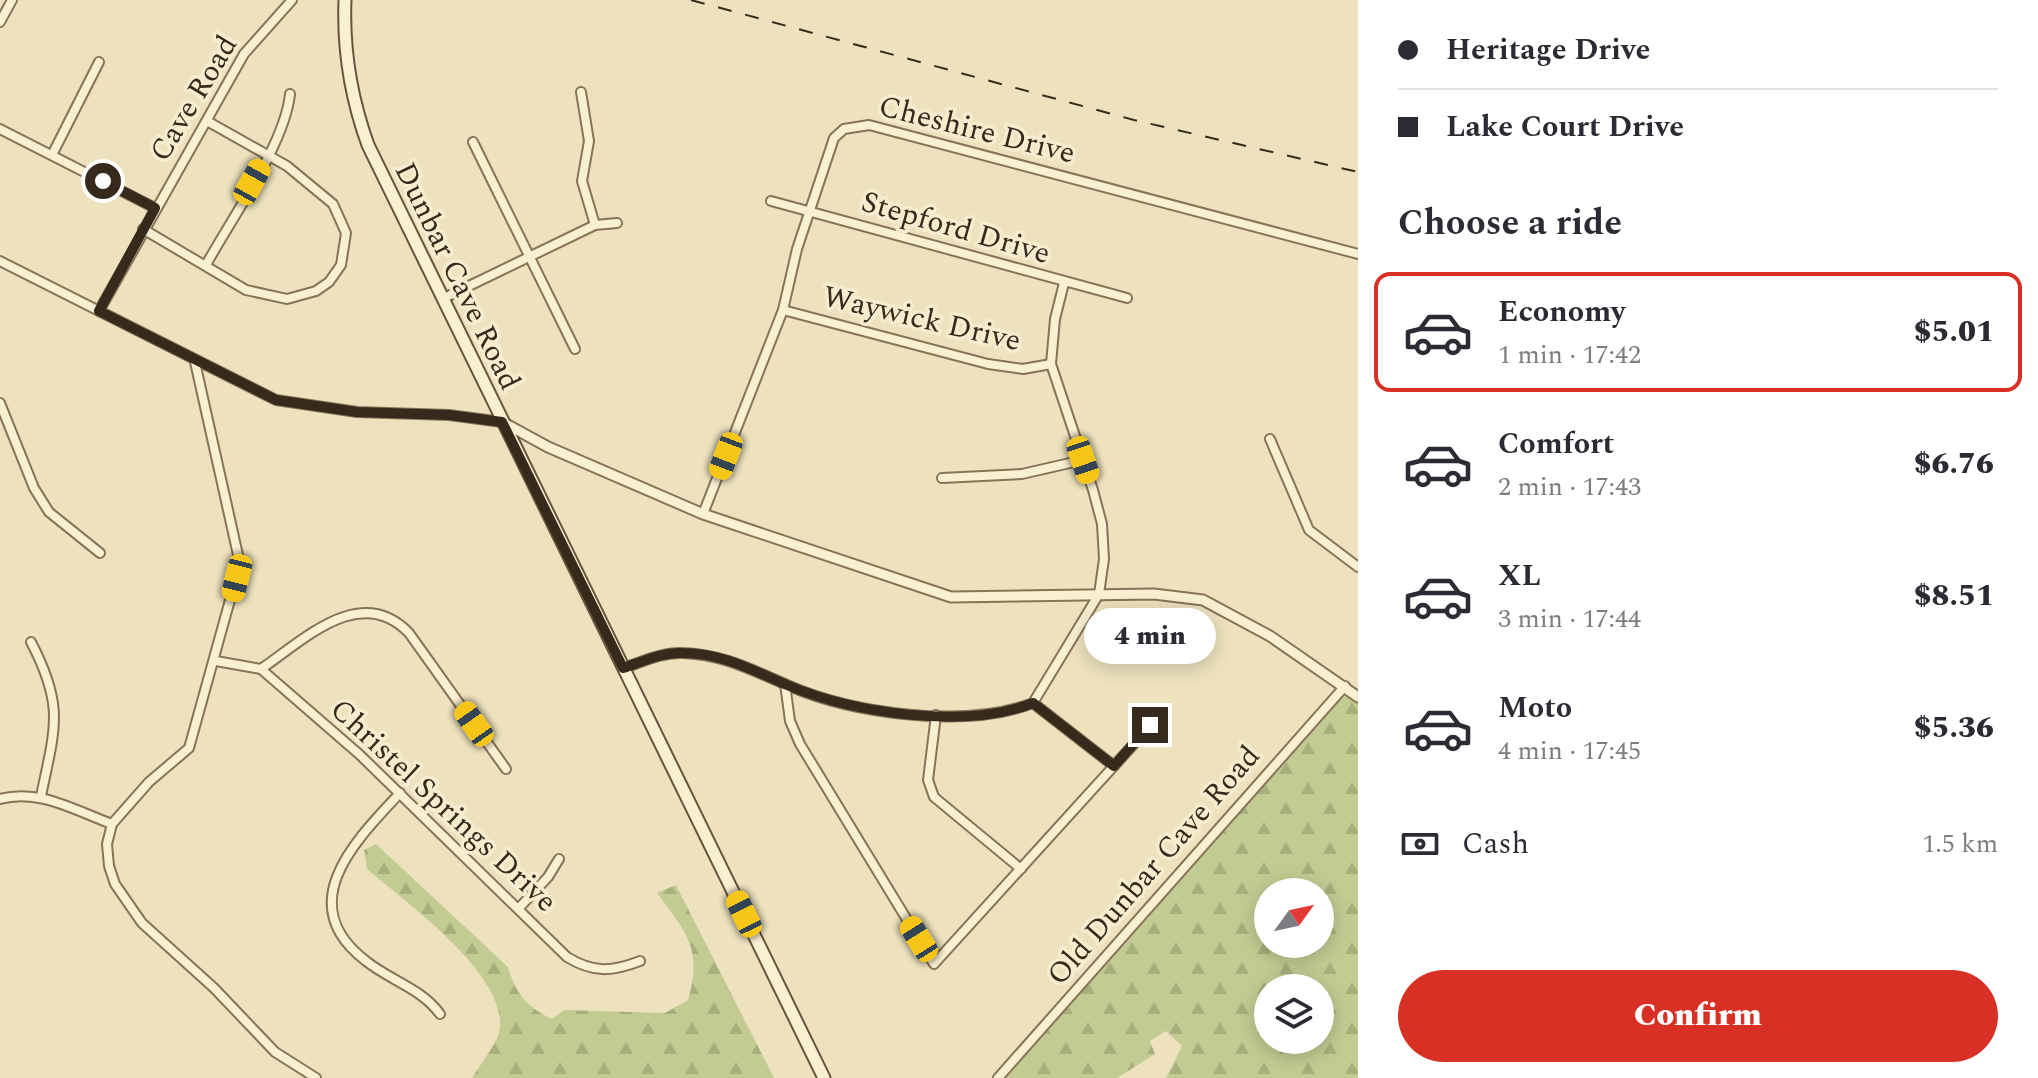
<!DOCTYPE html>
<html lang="en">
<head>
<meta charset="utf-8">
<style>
  :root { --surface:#fff; --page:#f7f7f7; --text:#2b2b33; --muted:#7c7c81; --line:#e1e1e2; --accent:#d93025 }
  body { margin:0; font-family:Spectral,serif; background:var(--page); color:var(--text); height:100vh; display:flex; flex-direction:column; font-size:30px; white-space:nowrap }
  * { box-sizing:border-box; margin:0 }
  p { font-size:26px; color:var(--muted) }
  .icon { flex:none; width:44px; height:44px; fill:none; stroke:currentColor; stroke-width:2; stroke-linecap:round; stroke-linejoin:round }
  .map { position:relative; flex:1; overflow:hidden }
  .drawer { display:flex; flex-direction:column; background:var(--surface); width:680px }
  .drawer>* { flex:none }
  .hud { display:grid; align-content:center; height:176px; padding:0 40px; background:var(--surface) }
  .needle { width:52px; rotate:57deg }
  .buttons { position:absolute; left:1254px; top:878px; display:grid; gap:16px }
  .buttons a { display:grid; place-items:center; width:80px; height:80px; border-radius:50%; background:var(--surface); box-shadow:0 4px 20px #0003; font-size:40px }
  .end { position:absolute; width:36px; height:36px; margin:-18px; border:10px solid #362a1c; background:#fff; box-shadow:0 0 0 4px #fff }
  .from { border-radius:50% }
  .bubble { position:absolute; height:56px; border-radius:28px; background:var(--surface); box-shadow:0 4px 20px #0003; font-size:26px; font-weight:800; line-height:56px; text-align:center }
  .car { position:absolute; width:24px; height:48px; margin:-24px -12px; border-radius:10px; box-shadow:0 0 6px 2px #0007; background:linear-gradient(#f5c518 24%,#345 0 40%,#f5c518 0 76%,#345 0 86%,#f5c518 0) }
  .hud b { display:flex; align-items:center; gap:28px; height:76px; font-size:30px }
  .hud b+b { border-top:2px solid var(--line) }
  .hud i { width:20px; height:20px; background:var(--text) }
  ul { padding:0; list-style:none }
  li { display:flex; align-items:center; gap:24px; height:120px; margin:0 16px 12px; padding:0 24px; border:4px solid transparent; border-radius:16px }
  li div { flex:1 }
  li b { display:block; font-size:30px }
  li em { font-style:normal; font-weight:800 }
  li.current { border-color:var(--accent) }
  li>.icon { width:72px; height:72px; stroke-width:1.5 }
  h2 { padding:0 40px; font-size:36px; line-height:96px }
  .pay { display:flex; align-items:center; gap:20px; height:88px; padding:0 40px; font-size:30px }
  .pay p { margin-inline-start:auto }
  .primary-button { display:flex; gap:16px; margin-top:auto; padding:16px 40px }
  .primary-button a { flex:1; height:92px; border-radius:48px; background:var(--accent); color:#fff; font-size:32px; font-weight:800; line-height:92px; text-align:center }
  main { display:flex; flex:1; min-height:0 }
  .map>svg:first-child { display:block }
  .forest { fill:url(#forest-firs); fill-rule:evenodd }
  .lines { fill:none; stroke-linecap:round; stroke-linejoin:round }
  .minor-casing { stroke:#877357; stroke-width:12 }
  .tertiary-casing { stroke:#877357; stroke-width:13 }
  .secondary-casing { stroke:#68543a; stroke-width:15 }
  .minor { stroke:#f9efd1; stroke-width:8 }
  .tertiary { stroke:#f9efd1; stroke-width:9 }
  .secondary { stroke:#f9efd1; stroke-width:11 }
  .rail { stroke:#362a1c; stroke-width:2; stroke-dasharray:14 14; stroke-linecap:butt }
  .route { stroke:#362a1c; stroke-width:10 }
  .labels { text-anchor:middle; stroke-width:7; stroke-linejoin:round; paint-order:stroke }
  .street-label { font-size:30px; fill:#362a1c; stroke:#f6ecce }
</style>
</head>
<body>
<main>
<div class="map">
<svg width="1358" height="1078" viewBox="0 0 1358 1078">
  <defs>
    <pattern id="forest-firs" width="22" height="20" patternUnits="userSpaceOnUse" patternTransform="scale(2)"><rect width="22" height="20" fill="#c2cc92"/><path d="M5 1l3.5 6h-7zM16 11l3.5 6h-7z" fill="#a7af7d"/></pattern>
  </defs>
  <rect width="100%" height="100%" fill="#eee2be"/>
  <g class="forest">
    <path d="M1340 696 1351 697 1358 703V1078H1166L1182 1046 1166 1031 1150 1041 1155 1054 1117 1078H1006ZM1268 892H1320V944H1268ZM1268 988H1320V1040H1268Z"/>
    <path d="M376 844 508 967C516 994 527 1007 552 1019L564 1010 665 1013 688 1000C703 949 686 932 657 893L676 885 774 1078H472C480 1065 492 1050 498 1036 517 981 404 901 367 869L364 850Z"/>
  </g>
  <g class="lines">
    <g class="minor-casing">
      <g id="minor">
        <polyline points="0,22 12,0"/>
        <polyline points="581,92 589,141 582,181 595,225"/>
        <polyline points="0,129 155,208"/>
        <polyline points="473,142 575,349"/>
        <polyline points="52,155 99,62"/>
        <polyline points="771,201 1127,298"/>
        <polyline points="143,229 246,290 287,299 316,291 329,282 341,265 346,233 333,204 287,166 207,121"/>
        <polyline points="0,261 276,400 357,412 449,415 502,422"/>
        <path d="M206 265C231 219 285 144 290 94"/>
        <polyline points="442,299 595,225 617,223"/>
        <polyline points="783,310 988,364 1023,369 1051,364"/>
        <polyline points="99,311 244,54 292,0"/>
        <polyline points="195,362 240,564 189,748 149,782 112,824 107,844 109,866 115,884 142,923 214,988 275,1052 316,1078"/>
        <polyline points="0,403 34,488 49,512 100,553"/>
        <polyline points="1270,439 1309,530 1358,567"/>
        <polyline points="942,478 1022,474 1083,460"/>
        <polyline points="703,514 783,310 797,249 834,138 844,129 869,125 1358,254"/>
        <path d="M31 642C65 707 55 728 41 796"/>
        <path d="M216 661 261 669 360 755 567 957C593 973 612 972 640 961"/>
        <path d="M623 668C642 662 662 652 682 653 722 654 752 670 787 685 853 714 965 729 1033 703L1099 594 1104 559 1102 524 1093 490 1051 364 1055 319 1064 283"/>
        <path d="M261 669C305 639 361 583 409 633L506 769"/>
        <polyline points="785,684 790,721 800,744 934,964 1162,713"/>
        <polyline points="1033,703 1114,766"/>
        <polyline points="936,715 928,780 934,797 1021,869"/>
        <path d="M400 793C356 840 291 904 366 961 391 981 421 988 440 1014"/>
        <path d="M0 799C39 788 76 811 112 824"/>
        <polyline points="519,908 548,877 559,859"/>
        <polyline points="998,1078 1345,686"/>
      </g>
    </g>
    <g class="tertiary-casing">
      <polyline id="tertiary" points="504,423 548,447 703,514 951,597 1154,594 1203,600 1270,636 1358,697"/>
    </g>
    <g class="secondary-casing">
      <path id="secondary" d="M345 0C343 50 351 98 368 145L824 1078"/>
    </g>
    <use href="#minor" class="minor"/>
    <use href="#tertiary" class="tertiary"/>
    <use href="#secondary" class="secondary"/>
    <polyline class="rail" points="691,0 1134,120 1358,172"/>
  </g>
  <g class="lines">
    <path class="route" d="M103 181 155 208 99 311 276 400 357 412 449 415 502 422 623 668C642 662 662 652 682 653 722 653 752 670 787 685 853 713 965 730 1033 703L1114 766 1150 725"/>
  </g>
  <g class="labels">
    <g class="street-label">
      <text transform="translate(193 98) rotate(-59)" y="10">Cave Road</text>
      <text transform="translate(977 129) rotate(14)" y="10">Cheshire Drive</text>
      <text transform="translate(956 227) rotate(16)" y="10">Stepford Drive</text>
      <text transform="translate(458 276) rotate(64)" y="10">Dunbar Cave Road</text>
      <text transform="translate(922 318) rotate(13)" y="10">Waywick Drive</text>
      <text transform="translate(444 805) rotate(43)" y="10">Christel Springs Drive</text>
      <text transform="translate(1153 865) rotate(-49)" y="10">Old Dunbar Cave Road</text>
    </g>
  </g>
</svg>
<div class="buttons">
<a><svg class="needle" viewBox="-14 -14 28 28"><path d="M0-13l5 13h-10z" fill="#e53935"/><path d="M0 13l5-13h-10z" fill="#7c7c81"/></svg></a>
<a><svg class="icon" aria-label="layers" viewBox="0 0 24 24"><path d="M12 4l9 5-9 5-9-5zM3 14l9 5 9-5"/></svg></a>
</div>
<i class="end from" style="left:103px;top:181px"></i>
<i class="end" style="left:1150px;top:725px"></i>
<div class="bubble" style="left:1084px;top:608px;width:132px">4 min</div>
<i class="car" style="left:252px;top:182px;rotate:29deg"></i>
<i class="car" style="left:726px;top:456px;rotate:201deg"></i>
<i class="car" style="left:1083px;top:460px;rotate:161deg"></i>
<i class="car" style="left:237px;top:578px;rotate:194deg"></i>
<i class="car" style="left:474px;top:724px;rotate:325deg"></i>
<i class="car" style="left:744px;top:914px;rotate:334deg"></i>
<i class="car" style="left:919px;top:939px;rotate:328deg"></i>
</div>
<section class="drawer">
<div class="hud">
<b><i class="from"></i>Heritage Drive</b>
<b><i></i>Lake Court Drive</b>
</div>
<h2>Choose a ride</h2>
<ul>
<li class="current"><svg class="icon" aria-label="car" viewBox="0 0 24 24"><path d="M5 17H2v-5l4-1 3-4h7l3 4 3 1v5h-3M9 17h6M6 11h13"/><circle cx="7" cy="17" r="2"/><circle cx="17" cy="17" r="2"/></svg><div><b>Economy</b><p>1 min · 17:42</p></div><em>$5.01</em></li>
<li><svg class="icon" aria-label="car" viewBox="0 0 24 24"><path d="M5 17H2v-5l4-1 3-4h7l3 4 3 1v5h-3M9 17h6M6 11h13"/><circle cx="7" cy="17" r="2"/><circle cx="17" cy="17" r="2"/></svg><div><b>Comfort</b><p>2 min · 17:43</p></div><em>$6.76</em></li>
<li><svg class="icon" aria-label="car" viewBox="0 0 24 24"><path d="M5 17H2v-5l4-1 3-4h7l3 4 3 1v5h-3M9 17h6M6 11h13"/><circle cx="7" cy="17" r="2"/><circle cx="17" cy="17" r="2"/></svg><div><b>XL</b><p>3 min · 17:44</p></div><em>$8.51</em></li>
<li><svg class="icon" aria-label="car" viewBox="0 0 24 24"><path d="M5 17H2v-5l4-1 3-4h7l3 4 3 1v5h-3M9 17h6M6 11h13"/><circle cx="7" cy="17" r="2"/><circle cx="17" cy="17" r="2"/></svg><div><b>Moto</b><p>4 min · 17:45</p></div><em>$5.36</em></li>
</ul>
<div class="pay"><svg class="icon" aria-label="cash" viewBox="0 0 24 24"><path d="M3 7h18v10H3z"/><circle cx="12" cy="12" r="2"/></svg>Cash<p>1.5 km</p></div>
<div class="primary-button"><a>Confirm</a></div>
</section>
</main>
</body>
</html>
